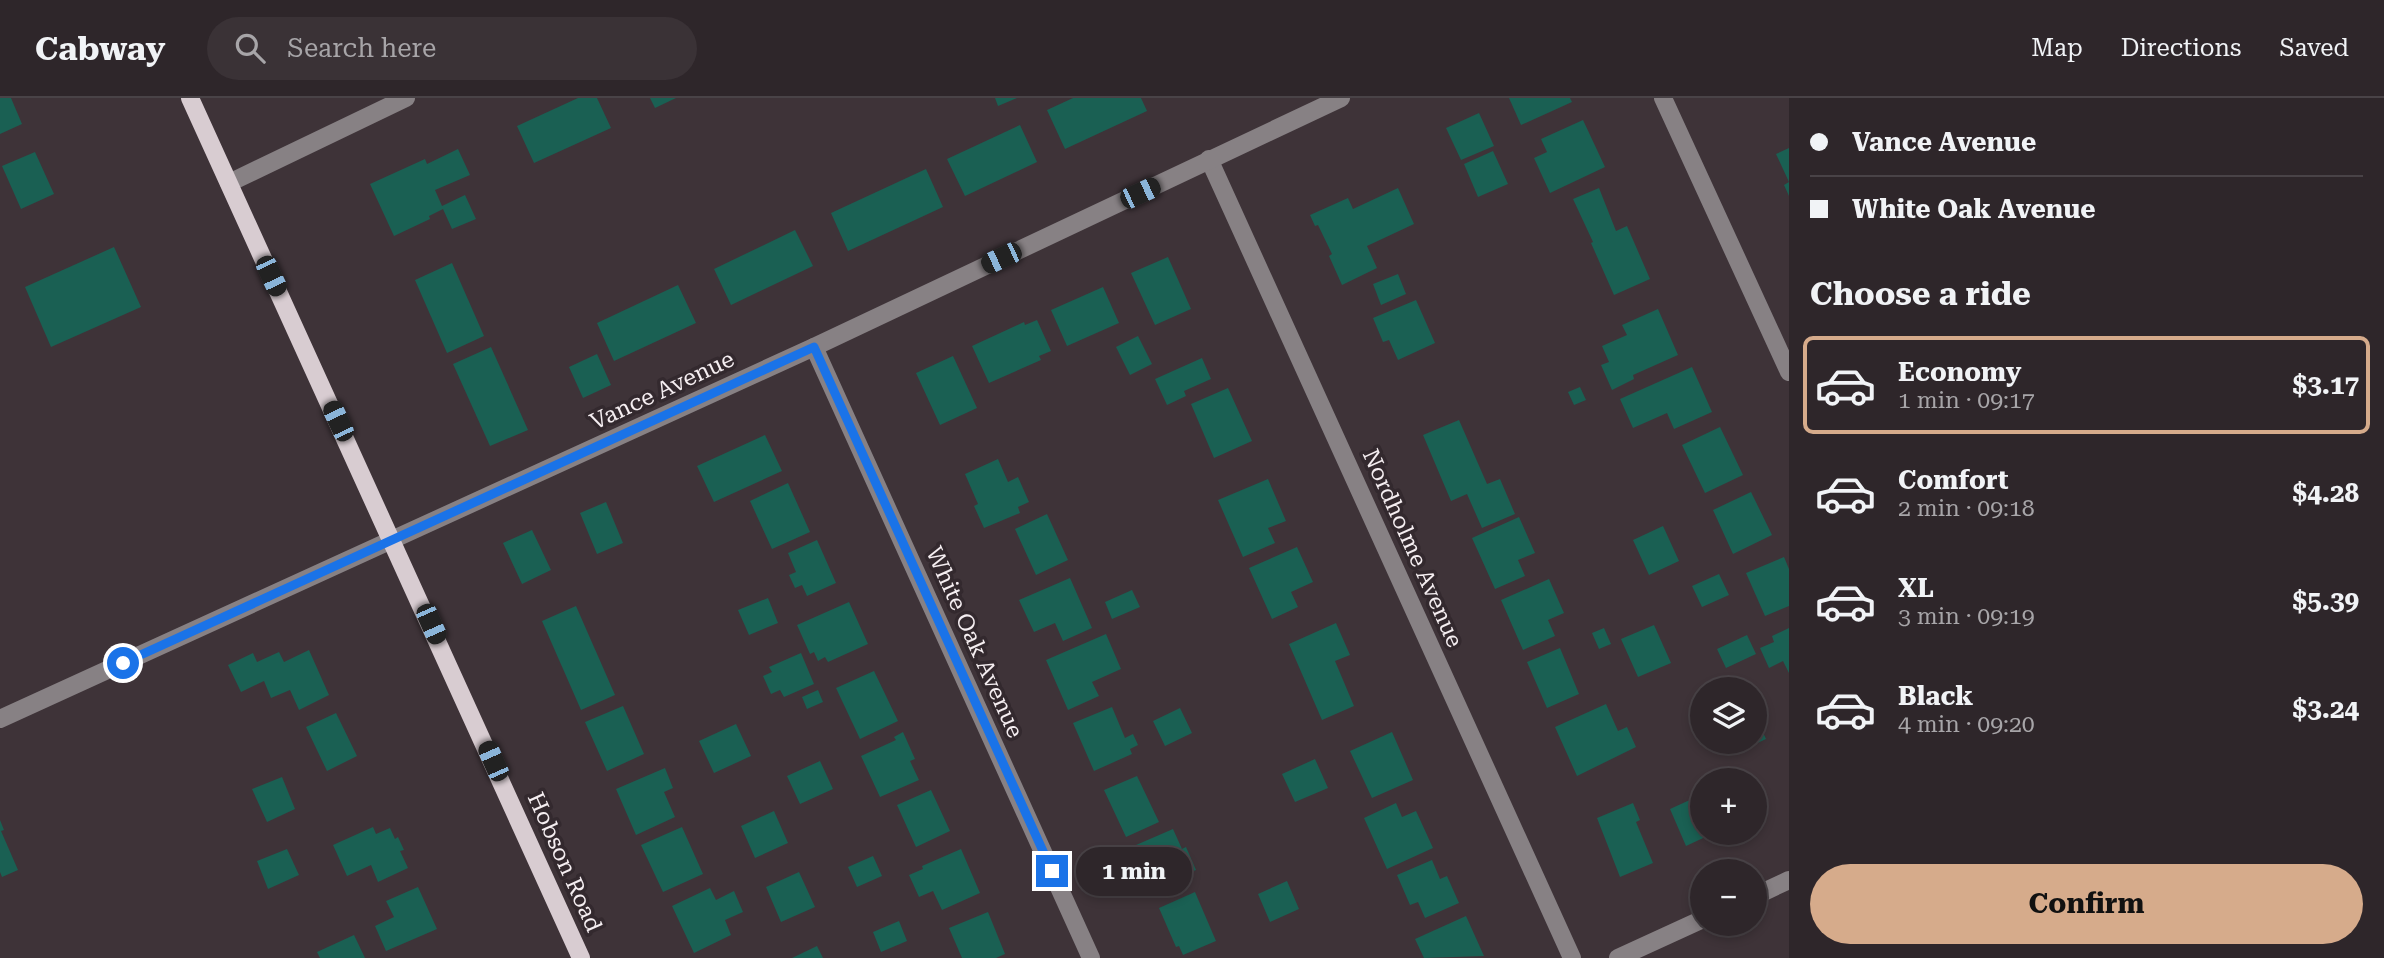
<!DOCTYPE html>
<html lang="en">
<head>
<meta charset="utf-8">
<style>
  :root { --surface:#2e262a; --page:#3a3236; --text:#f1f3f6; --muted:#a7a5a8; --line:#494347; --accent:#d6ab8b }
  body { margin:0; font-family:"Roboto Serif",serif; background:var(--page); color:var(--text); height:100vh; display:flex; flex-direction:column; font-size:26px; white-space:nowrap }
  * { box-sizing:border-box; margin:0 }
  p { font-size:23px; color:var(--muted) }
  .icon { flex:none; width:38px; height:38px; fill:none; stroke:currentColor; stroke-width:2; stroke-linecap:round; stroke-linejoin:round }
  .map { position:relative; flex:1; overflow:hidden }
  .panel { display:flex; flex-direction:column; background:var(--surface); width:595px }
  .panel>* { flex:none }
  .hud { display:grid; align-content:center; height:154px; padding:0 21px; background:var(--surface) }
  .fabs { position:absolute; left:1690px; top:579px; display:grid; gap:14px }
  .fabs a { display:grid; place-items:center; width:77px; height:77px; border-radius:50%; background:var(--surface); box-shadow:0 4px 10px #0003,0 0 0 2px var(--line); font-size:35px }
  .end { position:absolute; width:32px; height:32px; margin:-16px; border:9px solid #1a73e8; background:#fff; box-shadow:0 0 0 4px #fff }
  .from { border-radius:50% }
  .bubble { position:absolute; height:49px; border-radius:24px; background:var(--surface); box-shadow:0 4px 10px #0003,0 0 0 2px var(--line); font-size:23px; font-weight:700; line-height:49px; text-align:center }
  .car { position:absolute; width:21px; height:42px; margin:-21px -10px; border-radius:9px; box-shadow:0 0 5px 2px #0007; background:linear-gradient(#222 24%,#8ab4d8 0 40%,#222 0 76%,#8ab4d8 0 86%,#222 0) }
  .hud b { display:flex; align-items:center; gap:24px; height:66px; font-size:26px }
  .hud b+b { border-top:2px solid var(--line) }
  .hud i { width:18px; height:18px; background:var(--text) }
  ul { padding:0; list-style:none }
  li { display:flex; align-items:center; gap:21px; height:98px; margin:0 14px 10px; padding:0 7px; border:4px solid transparent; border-radius:10px }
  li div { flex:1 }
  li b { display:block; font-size:26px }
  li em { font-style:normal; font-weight:700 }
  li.active { border-color:var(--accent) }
  li>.icon { width:63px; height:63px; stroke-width:1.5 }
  h2 { padding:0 21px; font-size:32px; line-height:84px }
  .button { display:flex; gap:14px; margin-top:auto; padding:14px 21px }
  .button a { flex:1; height:80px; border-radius:42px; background:var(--accent); color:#111; font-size:28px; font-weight:700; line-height:80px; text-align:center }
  header { display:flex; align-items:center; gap:42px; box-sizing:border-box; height:98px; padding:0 35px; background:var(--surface); border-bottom:2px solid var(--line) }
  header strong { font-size:33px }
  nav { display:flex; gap:38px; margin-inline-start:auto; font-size:24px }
  .search { width:490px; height:63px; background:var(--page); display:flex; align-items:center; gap:18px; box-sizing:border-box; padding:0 24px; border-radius:38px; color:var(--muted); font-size:26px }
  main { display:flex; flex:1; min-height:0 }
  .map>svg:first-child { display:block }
  .building { fill:#1a6053 }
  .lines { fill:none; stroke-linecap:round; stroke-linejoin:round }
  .minor { stroke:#878184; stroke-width:18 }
  .major { stroke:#d8ccd1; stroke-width:18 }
  .route { stroke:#1a73e8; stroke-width:9 }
  .labels { text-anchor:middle; stroke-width:7; stroke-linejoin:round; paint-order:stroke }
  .street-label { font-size:23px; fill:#f5eef1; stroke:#33292e }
</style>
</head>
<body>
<header>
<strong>Cabway</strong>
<div class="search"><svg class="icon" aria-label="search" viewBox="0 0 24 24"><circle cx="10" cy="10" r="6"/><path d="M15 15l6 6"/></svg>Search here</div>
<nav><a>Map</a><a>Directions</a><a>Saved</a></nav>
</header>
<main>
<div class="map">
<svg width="1789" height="860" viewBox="0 0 1789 860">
  <rect width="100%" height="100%" fill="#3e3338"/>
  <g class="building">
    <polygon points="0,0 11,0 22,26 0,36"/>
    <polygon points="578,0 597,0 611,30 534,65 517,28"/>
    <polygon points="650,0 676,0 655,10"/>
    <polygon points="995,0 1017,0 998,8"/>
    <polygon points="1073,0 1141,0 1147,13 1065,51 1047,12"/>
    <polygon points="1509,0 1570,0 1572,4 1521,27"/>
    <polygon points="1479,15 1494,48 1461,62 1446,30"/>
    <polygon points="1583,22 1605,69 1550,95 1534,60 1547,54 1541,41"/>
    <polygon points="1020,27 1037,64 965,98 947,61"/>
    <polygon points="1789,50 1789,98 1784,87 1789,84 1776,56"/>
    <polygon points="458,51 470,77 435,92 442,108 465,97 476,121 452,131 443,111 429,118 430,121 394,138 370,86 425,61 427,66"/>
    <polygon points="1493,53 1508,86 1478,99 1464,66"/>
    <polygon points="35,54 54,96 21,111 2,68"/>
    <polygon points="926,71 943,109 848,153 831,115"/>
    <polygon points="1398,90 1414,126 1367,148 1377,170 1342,187 1329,158 1332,156 1318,127 1315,128 1310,117 1348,100 1353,111"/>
    <polygon points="1599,90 1616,133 1627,128 1650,181 1614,197 1591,145 1593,144 1573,101"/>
    <polygon points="795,132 813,168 731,207 714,171"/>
    <polygon points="114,149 141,209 51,249 25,189"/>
    <polygon points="1168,159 1191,211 1155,227 1131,175"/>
    <polygon points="452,165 484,238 447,255 415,182"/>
    <polygon points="1398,176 1406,196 1381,207 1373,186"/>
    <polygon points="678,187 696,225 614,263 597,225"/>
    <polygon points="1103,189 1119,225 1067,248 1051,212"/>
    <polygon points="1416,202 1435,245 1398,262 1389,242 1383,244 1373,220"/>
    <polygon points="1658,211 1678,257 1633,277 1634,281 1612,292 1601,267 1609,264 1602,248 1627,237 1622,227"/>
    <polygon points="1037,222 1051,253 1039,258 1041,262 989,285 972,248 1024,224 1025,227"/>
    <polygon points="1138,238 1152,266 1130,277 1116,249"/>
    <polygon points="491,249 528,332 490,348 453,266"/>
    <polygon points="597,256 611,287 583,300 569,269"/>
    <polygon points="953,258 977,310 940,327 916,275"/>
    <polygon points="1202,260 1211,281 1184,293 1186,298 1167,307 1155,281"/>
    <polygon points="1692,269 1712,314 1674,331 1667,315 1633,330 1620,301"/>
    <polygon points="1580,289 1586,302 1574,307 1568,294"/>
    <polygon points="1228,290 1252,343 1214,360 1191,306"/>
    <polygon points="1459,322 1487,386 1500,381 1515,416 1482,430 1467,396 1451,403 1423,337"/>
    <polygon points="1720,329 1743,377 1705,395 1682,347"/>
    <polygon points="765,337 782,373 714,404 697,368"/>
    <polygon points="998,361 1008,384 1018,379 1029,404 1018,409 1020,415 984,430 974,408 978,406 965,376"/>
    <polygon points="1268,381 1286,423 1268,430 1275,445 1243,459 1218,402"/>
    <polygon points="788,385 810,434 772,451 750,403"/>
    <polygon points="1751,394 1772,437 1733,456 1713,412"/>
    <polygon points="606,404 623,445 597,456 580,415"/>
    <polygon points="1047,416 1068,462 1036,477 1015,431"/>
    <polygon points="1519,419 1535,455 1518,462 1525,478 1495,491 1472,440"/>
    <polygon points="1663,428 1679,463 1649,477 1633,442"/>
    <polygon points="532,432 551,472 522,486 503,445"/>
    <polygon points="817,442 836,485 807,498 802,487 795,490 789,477 796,474 788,455"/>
    <polygon points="1297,449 1313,484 1291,494 1298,509 1272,521 1249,470"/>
    <polygon points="1784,459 1789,471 1789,508 1765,518 1746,475"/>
    <polygon points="1719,476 1729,497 1702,509 1692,488"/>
    <polygon points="1070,480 1092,530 1063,543 1055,525 1034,534 1019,502"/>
    <polygon points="1549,481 1564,515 1548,522 1555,538 1523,552 1501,502"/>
    <polygon points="1132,492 1140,509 1112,521 1105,504"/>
    <polygon points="768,500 778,525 749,537 738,512"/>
    <polygon points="849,504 868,546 828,564 825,559 818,563 814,554 810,556 797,527"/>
    <polygon points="576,508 615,597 581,612 542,523"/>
    <polygon points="1336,525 1350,557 1335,563 1354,608 1322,622 1289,546"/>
    <polygon points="1654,527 1671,565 1638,579 1621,541"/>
    <polygon points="1604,530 1611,546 1599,551 1592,535"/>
    <polygon points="1789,530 1789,575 1783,563 1769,570 1760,550 1774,544 1772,538"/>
    <polygon points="1106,536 1121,571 1092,584 1099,598 1068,612 1046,562"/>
    <polygon points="1747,537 1756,556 1726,570 1717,551"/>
    <polygon points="1560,550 1579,596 1547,610 1527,564"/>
    <polygon points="309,552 329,597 299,612 290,592 271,600 264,583 241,594 228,567 253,555 257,564 279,554 284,564"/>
    <polygon points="801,555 814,586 784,599 780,592 771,596 763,578 772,574 769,569"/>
    <polygon points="874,573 898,623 860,641 836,590"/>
    <polygon points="818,592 823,604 807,611 802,599"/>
    <polygon points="1606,606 1618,633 1627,629 1636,649 1577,678 1555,629"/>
    <polygon points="623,608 644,656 607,673 585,624"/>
    <polygon points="1112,609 1125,640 1133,636 1138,647 1130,651 1132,656 1094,673 1073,625"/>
    <polygon points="1180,610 1192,635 1165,648 1153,623"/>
    <polygon points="336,615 357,658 327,673 306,629"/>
    <polygon points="1755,617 1766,641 1734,656 1729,644 1755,644"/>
    <polygon points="736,626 751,658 714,675 699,643"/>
    <polygon points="903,634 915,661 910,663 919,682 880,699 861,658 896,642 894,639"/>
    <polygon points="1392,634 1413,682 1372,700 1350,653"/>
    <polygon points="1315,661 1328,690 1295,704 1282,676"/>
    <polygon points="820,663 833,691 800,706 787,678"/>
    <polygon points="665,670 673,690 664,694 675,719 636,737 616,691"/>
    <polygon points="1137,678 1159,724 1126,739 1104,692"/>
    <polygon points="282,679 295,711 267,724 252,691"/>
    <polygon points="931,692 950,733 916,749 897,707"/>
    <polygon points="1703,696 1703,735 1714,735 1686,748 1670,711"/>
    <polygon points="1396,705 1402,719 1416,713 1433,750 1387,771 1364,720"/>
    <polygon points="1633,705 1640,722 1636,724 1653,765 1620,779 1597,720"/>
    <polygon points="774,713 788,745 755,760 741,728"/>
    <polygon points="0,722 4,732 1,733 18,772 2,779 0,774"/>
    <polygon points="373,729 376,736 390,730 395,741 398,739 404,752 400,753 408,770 378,784 371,767 347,778 333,747"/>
    <polygon points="682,729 703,776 663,794 641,747"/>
    <polygon points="1173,731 1182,751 1186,749 1196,772 1150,792 1139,766 1144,764 1136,747"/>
    <polygon points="287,751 299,777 268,791 257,763"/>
    <polygon points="961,751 980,795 942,812 933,793 919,799 909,777 923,771 922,768"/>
    <polygon points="873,758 882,778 857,789 848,769"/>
    <polygon points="1432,762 1440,781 1447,778 1459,805 1425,820 1418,804 1410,807 1397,777"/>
    <polygon points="799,774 815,809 781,824 766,789"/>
    <polygon points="1287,783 1299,811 1270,824 1258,796"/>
    <polygon points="418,789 437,831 386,853 375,828 394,819 386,803"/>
    <polygon points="710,790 716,802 734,793 743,814 725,822 731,837 694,855 672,808"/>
    <polygon points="1195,794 1216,843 1183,857 1179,848 1176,849 1159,810"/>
    <polygon points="988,814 1005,856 996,860 962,860 949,830"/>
    <polygon points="1466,818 1484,858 1424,860 1415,841"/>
    <polygon points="899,823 907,843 881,854 873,834"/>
    <polygon points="354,837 365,860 320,860 317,854"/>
    <polygon points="817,848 823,860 792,860"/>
  </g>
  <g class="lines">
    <g class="minor">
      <polyline points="1663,0 1789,274"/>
      <polyline points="1209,61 1572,860"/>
      <polyline points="229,85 406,0"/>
      <polyline points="814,249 1091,860"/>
      <polyline points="0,621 814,249 1341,0"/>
      <polyline points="1755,798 1789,782"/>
      <polyline points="1618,860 1703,821"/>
    </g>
    <polyline class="major" points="190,0 581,860"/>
  </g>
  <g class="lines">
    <polyline class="route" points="123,565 814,249 1052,773"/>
  </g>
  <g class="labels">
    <g class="street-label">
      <text transform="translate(662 292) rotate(-25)" y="8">Vance Avenue</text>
      <text transform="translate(1413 450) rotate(66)" y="8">Nordholme Avenue</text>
      <text transform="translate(975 544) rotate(66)" y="8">White Oak Avenue</text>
      <text transform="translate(565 764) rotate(66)" y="8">Hobson Road</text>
    </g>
  </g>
</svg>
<div class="fabs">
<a><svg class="icon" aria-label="layers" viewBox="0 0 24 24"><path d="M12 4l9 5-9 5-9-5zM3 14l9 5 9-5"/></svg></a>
<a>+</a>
<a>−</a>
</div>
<i class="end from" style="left:123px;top:565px"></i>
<i class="end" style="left:1052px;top:773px"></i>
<div class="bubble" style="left:1076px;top:749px;width:116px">1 min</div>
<i class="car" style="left:1140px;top:95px;rotate:65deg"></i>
<i class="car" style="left:1001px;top:160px;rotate:245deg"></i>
<i class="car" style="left:271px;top:178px;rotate:155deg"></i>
<i class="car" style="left:338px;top:323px;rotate:335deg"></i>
<i class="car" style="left:431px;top:526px;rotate:156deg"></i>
<i class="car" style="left:493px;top:663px;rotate:336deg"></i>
</div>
<section class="panel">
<div class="hud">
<b><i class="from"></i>Vance Avenue</b>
<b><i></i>White Oak Avenue</b>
</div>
<h2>Choose a ride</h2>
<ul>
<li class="active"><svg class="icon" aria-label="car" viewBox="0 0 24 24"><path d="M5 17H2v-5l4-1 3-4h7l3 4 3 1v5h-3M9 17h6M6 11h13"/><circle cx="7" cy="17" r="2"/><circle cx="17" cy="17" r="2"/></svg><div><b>Economy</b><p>1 min · 09:17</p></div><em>$3.17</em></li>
<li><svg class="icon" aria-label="car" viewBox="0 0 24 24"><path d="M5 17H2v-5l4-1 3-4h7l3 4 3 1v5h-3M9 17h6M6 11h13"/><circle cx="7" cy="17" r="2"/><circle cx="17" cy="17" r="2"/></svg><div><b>Comfort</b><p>2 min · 09:18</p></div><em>$4.28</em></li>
<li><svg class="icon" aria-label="car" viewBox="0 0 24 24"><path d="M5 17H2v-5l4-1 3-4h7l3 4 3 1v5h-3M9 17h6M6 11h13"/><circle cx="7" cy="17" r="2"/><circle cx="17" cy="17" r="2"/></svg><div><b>XL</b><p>3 min · 09:19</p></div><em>$5.39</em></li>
<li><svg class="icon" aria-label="car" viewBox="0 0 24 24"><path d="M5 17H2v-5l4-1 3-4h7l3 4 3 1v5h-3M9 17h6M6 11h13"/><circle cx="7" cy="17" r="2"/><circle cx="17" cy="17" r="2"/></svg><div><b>Black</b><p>4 min · 09:20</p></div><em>$3.24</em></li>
</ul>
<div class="button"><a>Confirm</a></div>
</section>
</main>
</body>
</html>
